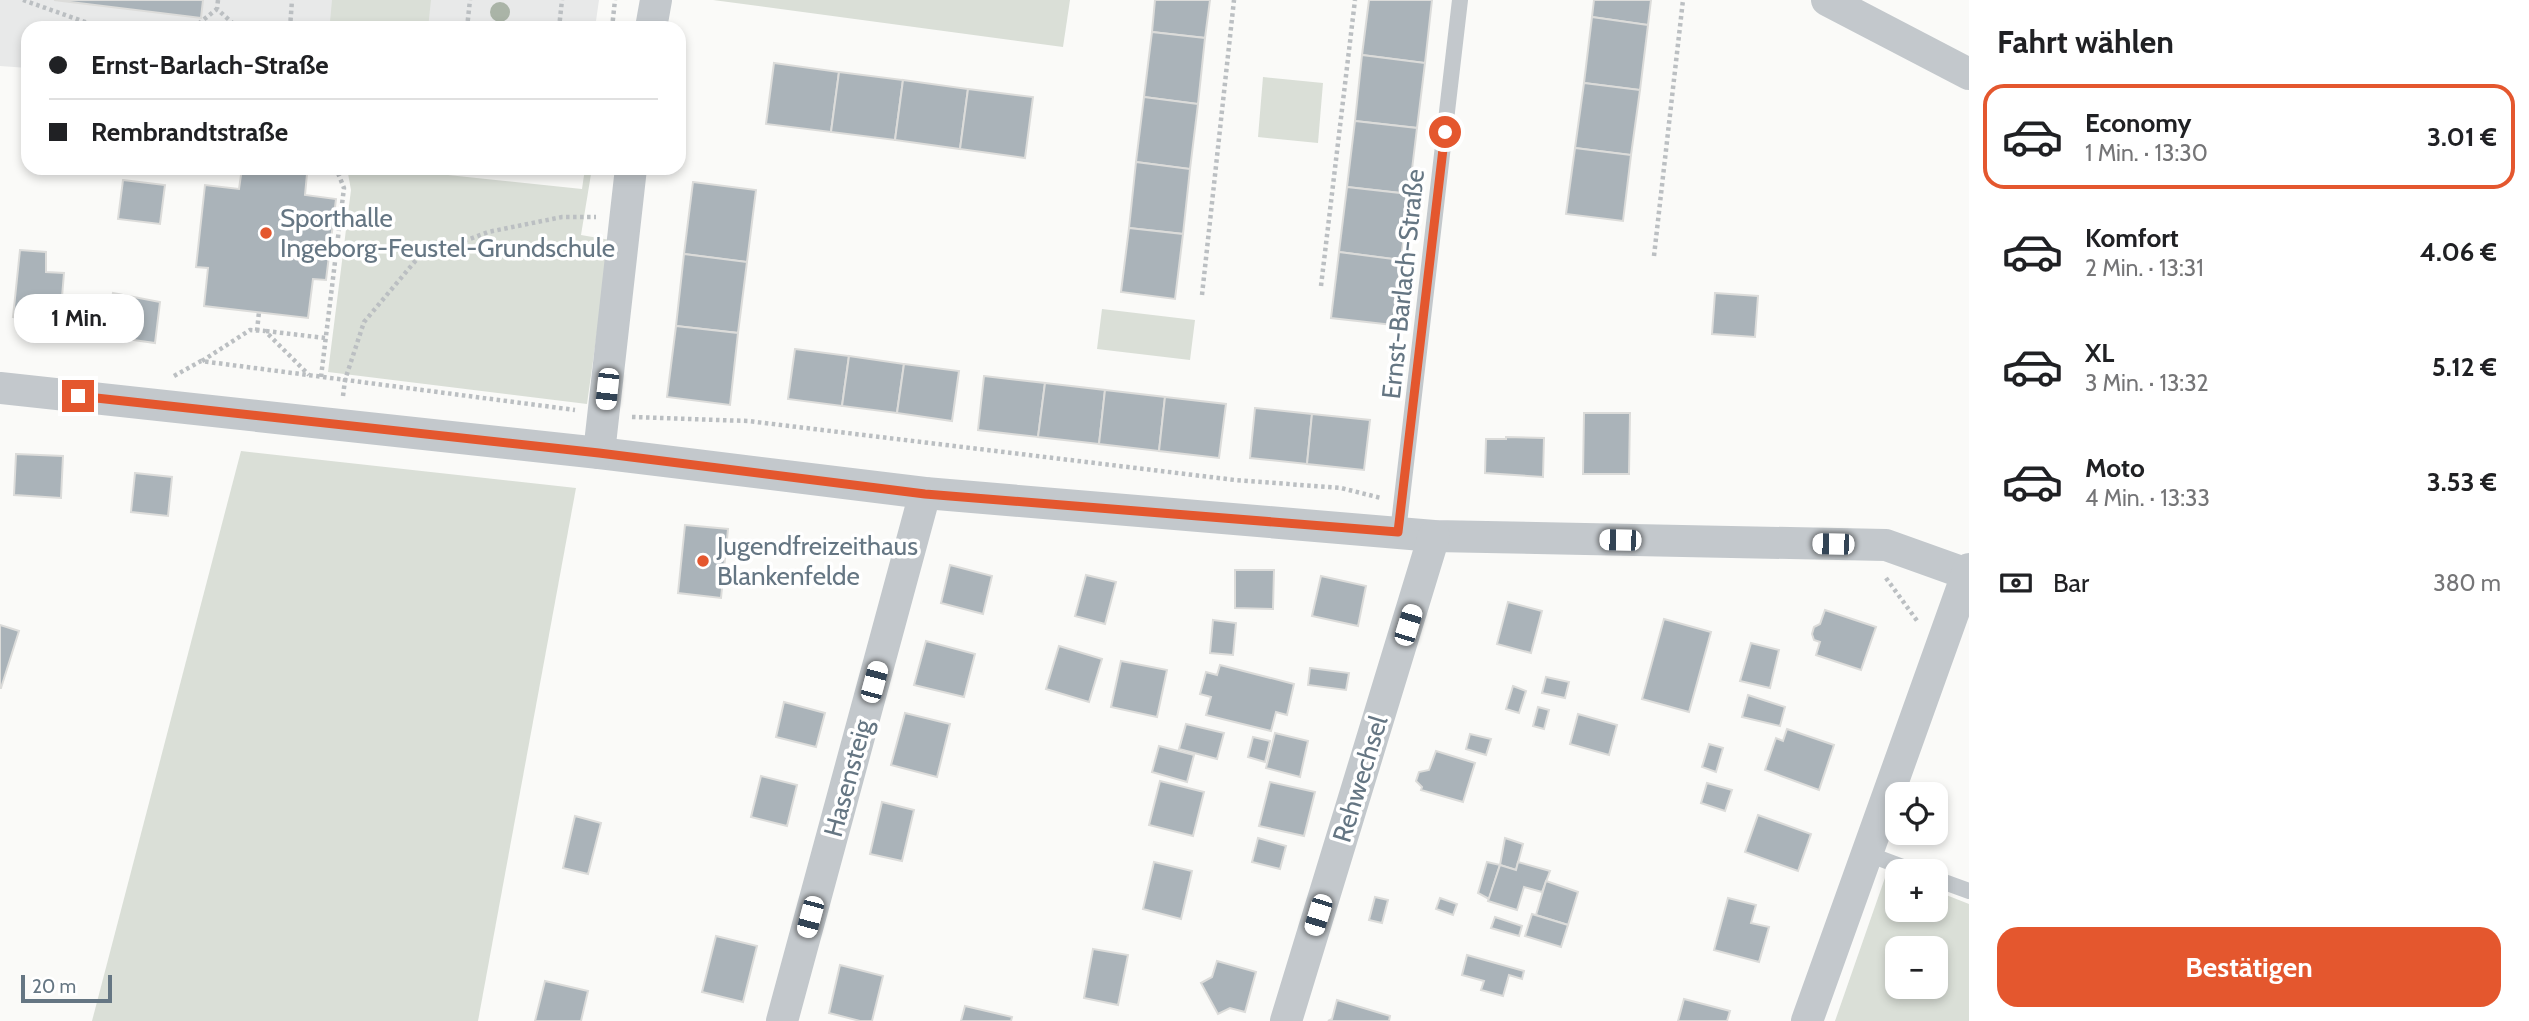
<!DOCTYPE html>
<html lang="de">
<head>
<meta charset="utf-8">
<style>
  :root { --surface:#fff; --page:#f6f6f6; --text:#202124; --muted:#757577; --line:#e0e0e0; --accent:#e4572e }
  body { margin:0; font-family:Cabin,sans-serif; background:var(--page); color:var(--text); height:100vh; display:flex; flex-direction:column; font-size:26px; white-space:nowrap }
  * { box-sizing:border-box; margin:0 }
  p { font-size:23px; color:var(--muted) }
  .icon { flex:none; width:38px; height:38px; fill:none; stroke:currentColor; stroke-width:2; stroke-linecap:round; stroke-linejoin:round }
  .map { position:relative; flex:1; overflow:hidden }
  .side { display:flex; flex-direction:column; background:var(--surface); width:560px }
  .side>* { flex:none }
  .guide { position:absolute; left:21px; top:21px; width:665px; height:154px; border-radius:21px; box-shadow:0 4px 10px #0003; display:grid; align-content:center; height:154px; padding:0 28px; background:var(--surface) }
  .controls { position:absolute; left:1885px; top:782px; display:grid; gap:14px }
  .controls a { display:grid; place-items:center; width:63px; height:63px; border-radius:14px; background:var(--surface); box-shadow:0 4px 10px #0003; font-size:35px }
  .scale { position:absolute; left:21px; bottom:18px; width:91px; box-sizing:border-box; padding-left:7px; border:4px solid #657683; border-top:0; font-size:19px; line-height:24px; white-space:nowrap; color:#657683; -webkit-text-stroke:5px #fff; paint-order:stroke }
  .end { position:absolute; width:32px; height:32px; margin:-16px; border:9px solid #e4572e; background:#fff; box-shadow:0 0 0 4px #fff }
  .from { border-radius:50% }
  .bubble { position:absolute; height:49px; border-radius:21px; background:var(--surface); box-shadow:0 4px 10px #0003; font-size:23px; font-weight:800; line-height:49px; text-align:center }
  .car { position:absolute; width:21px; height:42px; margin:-21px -10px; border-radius:9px; box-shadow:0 0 5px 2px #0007; background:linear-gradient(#fff 24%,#345 0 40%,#fff 0 76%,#345 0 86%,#fff 0) }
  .guide b { display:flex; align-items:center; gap:24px; height:66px; font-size:26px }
  .guide b+b { border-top:2px solid var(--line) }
  .guide i { width:18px; height:18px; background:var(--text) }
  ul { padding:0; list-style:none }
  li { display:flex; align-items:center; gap:21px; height:105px; margin:0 14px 10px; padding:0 14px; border:4px solid transparent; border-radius:21px }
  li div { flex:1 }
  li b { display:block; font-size:26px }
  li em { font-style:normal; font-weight:800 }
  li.active { border-color:var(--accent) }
  li>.icon { width:63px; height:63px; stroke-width:1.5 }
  h2 { padding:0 28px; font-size:32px; line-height:84px }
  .pay { display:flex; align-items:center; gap:18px; height:77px; padding:0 28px; font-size:26px }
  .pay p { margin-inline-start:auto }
  .action { display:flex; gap:14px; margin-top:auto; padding:14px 28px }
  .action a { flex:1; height:80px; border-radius:21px; background:var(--accent); color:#fff; font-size:28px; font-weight:800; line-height:80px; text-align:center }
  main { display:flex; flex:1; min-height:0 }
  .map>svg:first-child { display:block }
  .built { fill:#e8e9e9 }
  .green { fill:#dadfd7; fill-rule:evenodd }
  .building { fill:#aab3b9; stroke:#dcdcda; stroke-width:2 }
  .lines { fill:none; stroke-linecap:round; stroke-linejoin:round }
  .path { stroke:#bbbfc2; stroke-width:4.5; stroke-dasharray:3.5 3.5; stroke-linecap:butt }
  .service { stroke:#c3c8cc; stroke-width:16 }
  .minor { stroke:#c3c8cc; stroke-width:32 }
  .tree { fill:#aab4a7 }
  .route { stroke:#e4572e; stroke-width:9 }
  .poi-dot { fill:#e4572e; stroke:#fff; stroke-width:2.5 }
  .labels { text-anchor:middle; stroke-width:7; stroke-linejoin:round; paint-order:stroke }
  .poi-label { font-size:26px; fill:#657683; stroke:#fff; text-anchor:start }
  .street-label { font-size:26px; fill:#657683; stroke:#fff }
</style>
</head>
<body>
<main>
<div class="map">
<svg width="1969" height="1021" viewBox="0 0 1969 1021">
  <rect width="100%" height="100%" fill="#fafaf8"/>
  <polygon class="built" points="0,0 599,0 595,28 28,28 28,68 0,66"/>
  <g class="green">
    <polygon points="332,0 431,0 428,28 387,28 330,22"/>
    <polygon points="713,0 1070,0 1063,47"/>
    <polygon points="1263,77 1323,83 1318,143 1258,137"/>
    <polygon points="347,168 429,168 429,173 582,189 585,168 592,168 581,235 610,240 587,404 328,372 351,190"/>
    <polygon points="1102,309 1195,320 1190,360 1097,349"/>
    <polygon points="241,451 576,488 478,1021 92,1021"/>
    <path d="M1887 872 1897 876V910H1936V891L1969 904V1021H1835ZM1936 948V987H1897V948Z"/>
  </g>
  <g class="building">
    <polygon points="54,0 203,0 201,18"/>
    <polygon points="1155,0 1210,0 1205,38 1152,32"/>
    <polygon points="1369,0 1432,0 1425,63 1362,55"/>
    <polygon points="1594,0 1651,0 1648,25 1592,17"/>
    <polygon points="1592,17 1648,25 1640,90 1584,83"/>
    <polygon points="1152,32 1205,38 1198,104 1144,97"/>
    <polygon points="1362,55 1425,63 1417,128 1355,121"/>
    <polygon points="774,63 839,72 831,132 766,124"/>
    <polygon points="839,72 903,80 895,140 831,132"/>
    <polygon points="903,80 968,89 960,149 895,140"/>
    <polygon points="1584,83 1640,90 1631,155 1575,148"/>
    <polygon points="968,89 1033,97 1025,158 960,149"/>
    <polygon points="1144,97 1198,104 1190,169 1136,162"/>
    <polygon points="1355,121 1417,128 1409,194 1347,187"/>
    <polygon points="1575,148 1631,155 1623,221 1566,214"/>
    <polygon points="1136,162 1190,169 1183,234 1129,228"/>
    <polygon points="242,168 307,174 305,195 336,199 326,280 313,279 308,318 204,306 208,268 196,267 205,185 239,189"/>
    <polygon points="123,180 165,185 160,224 118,219"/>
    <polygon points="693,182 756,190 747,262 684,254"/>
    <polygon points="1347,187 1409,194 1401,260 1339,252"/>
    <polygon points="1129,228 1183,234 1175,299 1121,292"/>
    <polygon points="20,250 46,252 46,272 64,273 60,321 13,317"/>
    <polygon points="1339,252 1401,260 1393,325 1331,318"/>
    <polygon points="684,254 747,262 738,333 676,326"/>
    <polygon points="113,293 160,302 155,343 105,336"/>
    <polygon points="1715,293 1758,296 1755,337 1712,334"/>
    <polygon points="676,326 738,333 730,405 667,397"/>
    <polygon points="795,349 849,356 842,406 788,399"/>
    <polygon points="849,356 904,364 897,413 842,406"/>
    <polygon points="904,364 959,371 952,421 897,413"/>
    <polygon points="984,376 1045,383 1038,437 978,430"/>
    <polygon points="1045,383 1105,390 1099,444 1038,437"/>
    <polygon points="1105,390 1165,397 1159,451 1099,444"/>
    <polygon points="1165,397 1226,404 1219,458 1159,451"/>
    <polygon points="1255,408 1312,414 1307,464 1250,458"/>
    <polygon points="1584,413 1630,413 1629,474 1583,474"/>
    <polygon points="1312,414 1370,420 1364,470 1307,464"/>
    <polygon points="1506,437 1544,438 1543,477 1485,473 1486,439 1506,439"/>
    <polygon points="16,454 63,456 61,498 14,495"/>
    <polygon points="135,473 172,477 168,516 131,512"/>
    <polygon points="685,525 728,529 721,598 678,593"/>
    <polygon points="950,565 992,576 983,614 941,603"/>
    <polygon points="1235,570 1274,570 1273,609 1235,608"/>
    <polygon points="1086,575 1116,582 1105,624 1075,616"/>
    <polygon points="1321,576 1366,586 1358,626 1312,616"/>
    <polygon points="1508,602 1542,611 1531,653 1497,644"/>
    <polygon points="1825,610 1876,627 1861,670 1816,655 1820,642 1814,640 1812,634 1814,627 1820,624"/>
    <polygon points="1664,619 1711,632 1689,712 1642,699"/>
    <polygon points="1213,620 1236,623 1233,655 1210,653"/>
    <polygon points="0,625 19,631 1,688 0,688"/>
    <polygon points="926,641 975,654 964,697 914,685"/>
    <polygon points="1751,643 1779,650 1770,688 1740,681"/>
    <polygon points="1059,646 1102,659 1089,702 1046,689"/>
    <polygon points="1121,661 1167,670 1157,717 1111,707"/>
    <polygon points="1220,665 1294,684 1287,715 1276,712 1271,731 1206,715 1211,697 1200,694 1206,672 1217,675"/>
    <polygon points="1310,668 1349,673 1346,690 1308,685"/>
    <polygon points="1546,677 1569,682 1565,698 1542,693"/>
    <polygon points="1513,686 1526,691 1519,713 1506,709"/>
    <polygon points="1748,695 1785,707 1780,726 1742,717"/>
    <polygon points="784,702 825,713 816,747 776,737"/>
    <polygon points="1538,707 1549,710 1544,729 1533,726"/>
    <polygon points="905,713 950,724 937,777 891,765"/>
    <polygon points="1578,714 1617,725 1609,755 1570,744"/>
    <polygon points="1186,724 1224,733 1217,759 1179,749"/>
    <polygon points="1787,729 1834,745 1819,790 1765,770 1776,738 1783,741"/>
    <polygon points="1275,733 1308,741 1300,777 1266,768"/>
    <polygon points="1470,734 1491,739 1486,755 1466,749"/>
    <polygon points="1253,737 1270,741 1265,762 1248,757"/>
    <polygon points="1709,744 1723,748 1716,772 1702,767"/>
    <polygon points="1159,746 1194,755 1187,782 1152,772"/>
    <polygon points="1436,751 1475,763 1463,802 1421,790 1422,787 1416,781 1419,772 1429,770"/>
    <polygon points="761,776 797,785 787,826 751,817"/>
    <polygon points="1160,781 1204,792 1193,836 1149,825"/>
    <polygon points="1270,782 1315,792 1304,836 1259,826"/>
    <polygon points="1707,783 1732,790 1725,811 1701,803"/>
    <polygon points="882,802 914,810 902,861 870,854"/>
    <polygon points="1758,815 1811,834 1798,871 1745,852"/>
    <polygon points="575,816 601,823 588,874 563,868"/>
    <polygon points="1258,838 1286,846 1280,869 1252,862"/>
    <polygon points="1505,838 1523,844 1516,870 1500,865"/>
    <polygon points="1154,862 1192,871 1181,919 1143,909"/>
    <polygon points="1487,862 1500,865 1489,899 1478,893"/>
    <polygon points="1518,862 1550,871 1542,892 1524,887 1517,910 1488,901 1500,865 1516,870"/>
    <polygon points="1546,881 1578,892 1568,925 1536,915"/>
    <polygon points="1375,897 1388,900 1382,923 1369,920"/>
    <polygon points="1440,898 1457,904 1453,915 1436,909"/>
    <polygon points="1728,898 1756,905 1751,923 1769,927 1759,962 1714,950"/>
    <polygon points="1532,914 1568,925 1561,947 1525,936"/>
    <polygon points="1495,917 1522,926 1519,936 1491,928"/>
    <polygon points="716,936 757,946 743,1002 702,992"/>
    <polygon points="1093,949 1128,955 1118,1005 1084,998"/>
    <polygon points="1467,955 1524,971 1522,979 1509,975 1503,996 1481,990 1484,981 1462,975"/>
    <polygon points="1217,961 1256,972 1245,1012 1230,1008 1218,1014 1201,983 1212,977"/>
    <polygon points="840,965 883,976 872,1021 860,1021 829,1013"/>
    <polygon points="545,981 588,991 581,1021 535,1021"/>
    <polygon points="1684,999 1730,1011 1727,1021 1678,1021"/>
    <polygon points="1337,1000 1390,1016 1389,1021 1328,1021 1332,1019"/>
    <polygon points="965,1006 1012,1017 1011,1021 961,1021"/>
  </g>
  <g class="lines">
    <g class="path">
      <polyline points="23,0 102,28"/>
      <polyline points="218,0 217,9 238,28"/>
      <polyline points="193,28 217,9"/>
      <polyline points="290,28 292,0"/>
      <polyline points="467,28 470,0"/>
      <polyline points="559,28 562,0"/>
      <polyline points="612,28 615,0"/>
      <polyline points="1654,256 1683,0"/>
      <polyline points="1321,286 1355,0"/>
      <polyline points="1202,295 1234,0"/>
      <polyline points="257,331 259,312"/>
      <polyline points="266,331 325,338"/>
      <polyline points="202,361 250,330 265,331 309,375"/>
      <polyline points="174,376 201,361 575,410"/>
      <polyline points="321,377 344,188 336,168"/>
      <polyline points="343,396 345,380 364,322 417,259 488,232 562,217 596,217"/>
      <polyline points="632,417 748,421 1235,480 1341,488 1381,498"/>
      <polyline points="1886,578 1918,622"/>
    </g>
    <g class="service">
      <polyline points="1398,532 1460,0"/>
      <polyline points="1868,854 1916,872"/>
      <polyline points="1936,879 1969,891"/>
    </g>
    <g class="minor">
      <polyline points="1827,0 1969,74"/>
      <polyline points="651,28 656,0"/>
      <polyline points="0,388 599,453 925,493 1434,536 1886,545 1967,574"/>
      <polyline points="599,453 631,168"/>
      <polyline points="782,1021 925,493"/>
      <polyline points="1286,1021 1434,536"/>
      <polyline points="1807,1021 1969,569"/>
    </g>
  </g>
  <circle class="tree" cx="500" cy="12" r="10"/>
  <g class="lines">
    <polyline class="route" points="78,396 599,453 925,494 1398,532 1445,132"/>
  </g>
  <g class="poi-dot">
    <circle cx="266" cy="233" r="7"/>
    <circle cx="703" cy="561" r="7"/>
  </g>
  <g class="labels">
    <g class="poi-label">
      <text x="280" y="227">Sporthalle<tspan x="280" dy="30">Ingeborg-Feustel-Grundschule</tspan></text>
      <text x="717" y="555">Jugendfreizeithaus<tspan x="717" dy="30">Blankenfelde</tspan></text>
    </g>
    <g class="street-label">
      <text transform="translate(1403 284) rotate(-84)" y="9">Ernst-Barlach-Straße</text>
      <text transform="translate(848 778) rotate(-75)" y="9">Hasensteig</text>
      <text transform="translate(1360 779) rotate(-73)" y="9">Rehwechsel</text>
    </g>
  </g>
</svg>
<div class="controls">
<a><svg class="icon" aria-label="locate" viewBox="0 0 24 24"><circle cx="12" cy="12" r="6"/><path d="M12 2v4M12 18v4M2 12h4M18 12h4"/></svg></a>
<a>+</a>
<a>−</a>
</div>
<div class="scale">20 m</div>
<i class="end from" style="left:1445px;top:132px"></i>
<i class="end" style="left:78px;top:396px"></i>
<div class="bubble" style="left:14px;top:294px;width:130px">1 Min.</div>
<i class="car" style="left:607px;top:389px;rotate:186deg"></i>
<i class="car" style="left:1620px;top:540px;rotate:271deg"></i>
<i class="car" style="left:1833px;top:544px;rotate:271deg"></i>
<i class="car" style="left:1408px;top:625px;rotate:17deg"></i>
<i class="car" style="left:874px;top:682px;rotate:15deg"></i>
<i class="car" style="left:1318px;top:915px;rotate:197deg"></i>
<i class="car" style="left:810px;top:917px;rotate:195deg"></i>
<div class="guide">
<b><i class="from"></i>Ernst-Barlach-Straße</b>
<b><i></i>Rembrandtstraße</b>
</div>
</div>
<section class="side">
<h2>Fahrt wählen</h2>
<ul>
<li class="active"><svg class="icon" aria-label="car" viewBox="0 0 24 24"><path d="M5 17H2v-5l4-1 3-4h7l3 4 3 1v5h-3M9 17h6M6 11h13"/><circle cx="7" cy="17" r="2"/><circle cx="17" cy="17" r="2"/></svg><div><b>Economy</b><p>1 Min. · 13:30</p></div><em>3.01 €</em></li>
<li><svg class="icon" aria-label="car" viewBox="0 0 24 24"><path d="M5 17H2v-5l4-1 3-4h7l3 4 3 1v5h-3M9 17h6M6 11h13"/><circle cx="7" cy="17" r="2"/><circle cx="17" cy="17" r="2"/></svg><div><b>Komfort</b><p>2 Min. · 13:31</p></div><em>4.06 €</em></li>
<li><svg class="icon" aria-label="car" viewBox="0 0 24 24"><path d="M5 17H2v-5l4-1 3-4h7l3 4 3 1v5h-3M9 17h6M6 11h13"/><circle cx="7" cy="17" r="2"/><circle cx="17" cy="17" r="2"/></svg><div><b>XL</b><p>3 Min. · 13:32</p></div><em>5.12 €</em></li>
<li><svg class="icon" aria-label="car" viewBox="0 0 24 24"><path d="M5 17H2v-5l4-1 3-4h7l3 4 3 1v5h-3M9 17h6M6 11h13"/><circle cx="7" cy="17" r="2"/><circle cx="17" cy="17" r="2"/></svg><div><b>Moto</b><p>4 Min. · 13:33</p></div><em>3.53 €</em></li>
</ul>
<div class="pay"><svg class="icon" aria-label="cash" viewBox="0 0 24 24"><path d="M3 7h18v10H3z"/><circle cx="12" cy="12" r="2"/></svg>Bar<p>380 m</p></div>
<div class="action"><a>Bestätigen</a></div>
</section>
</main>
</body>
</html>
